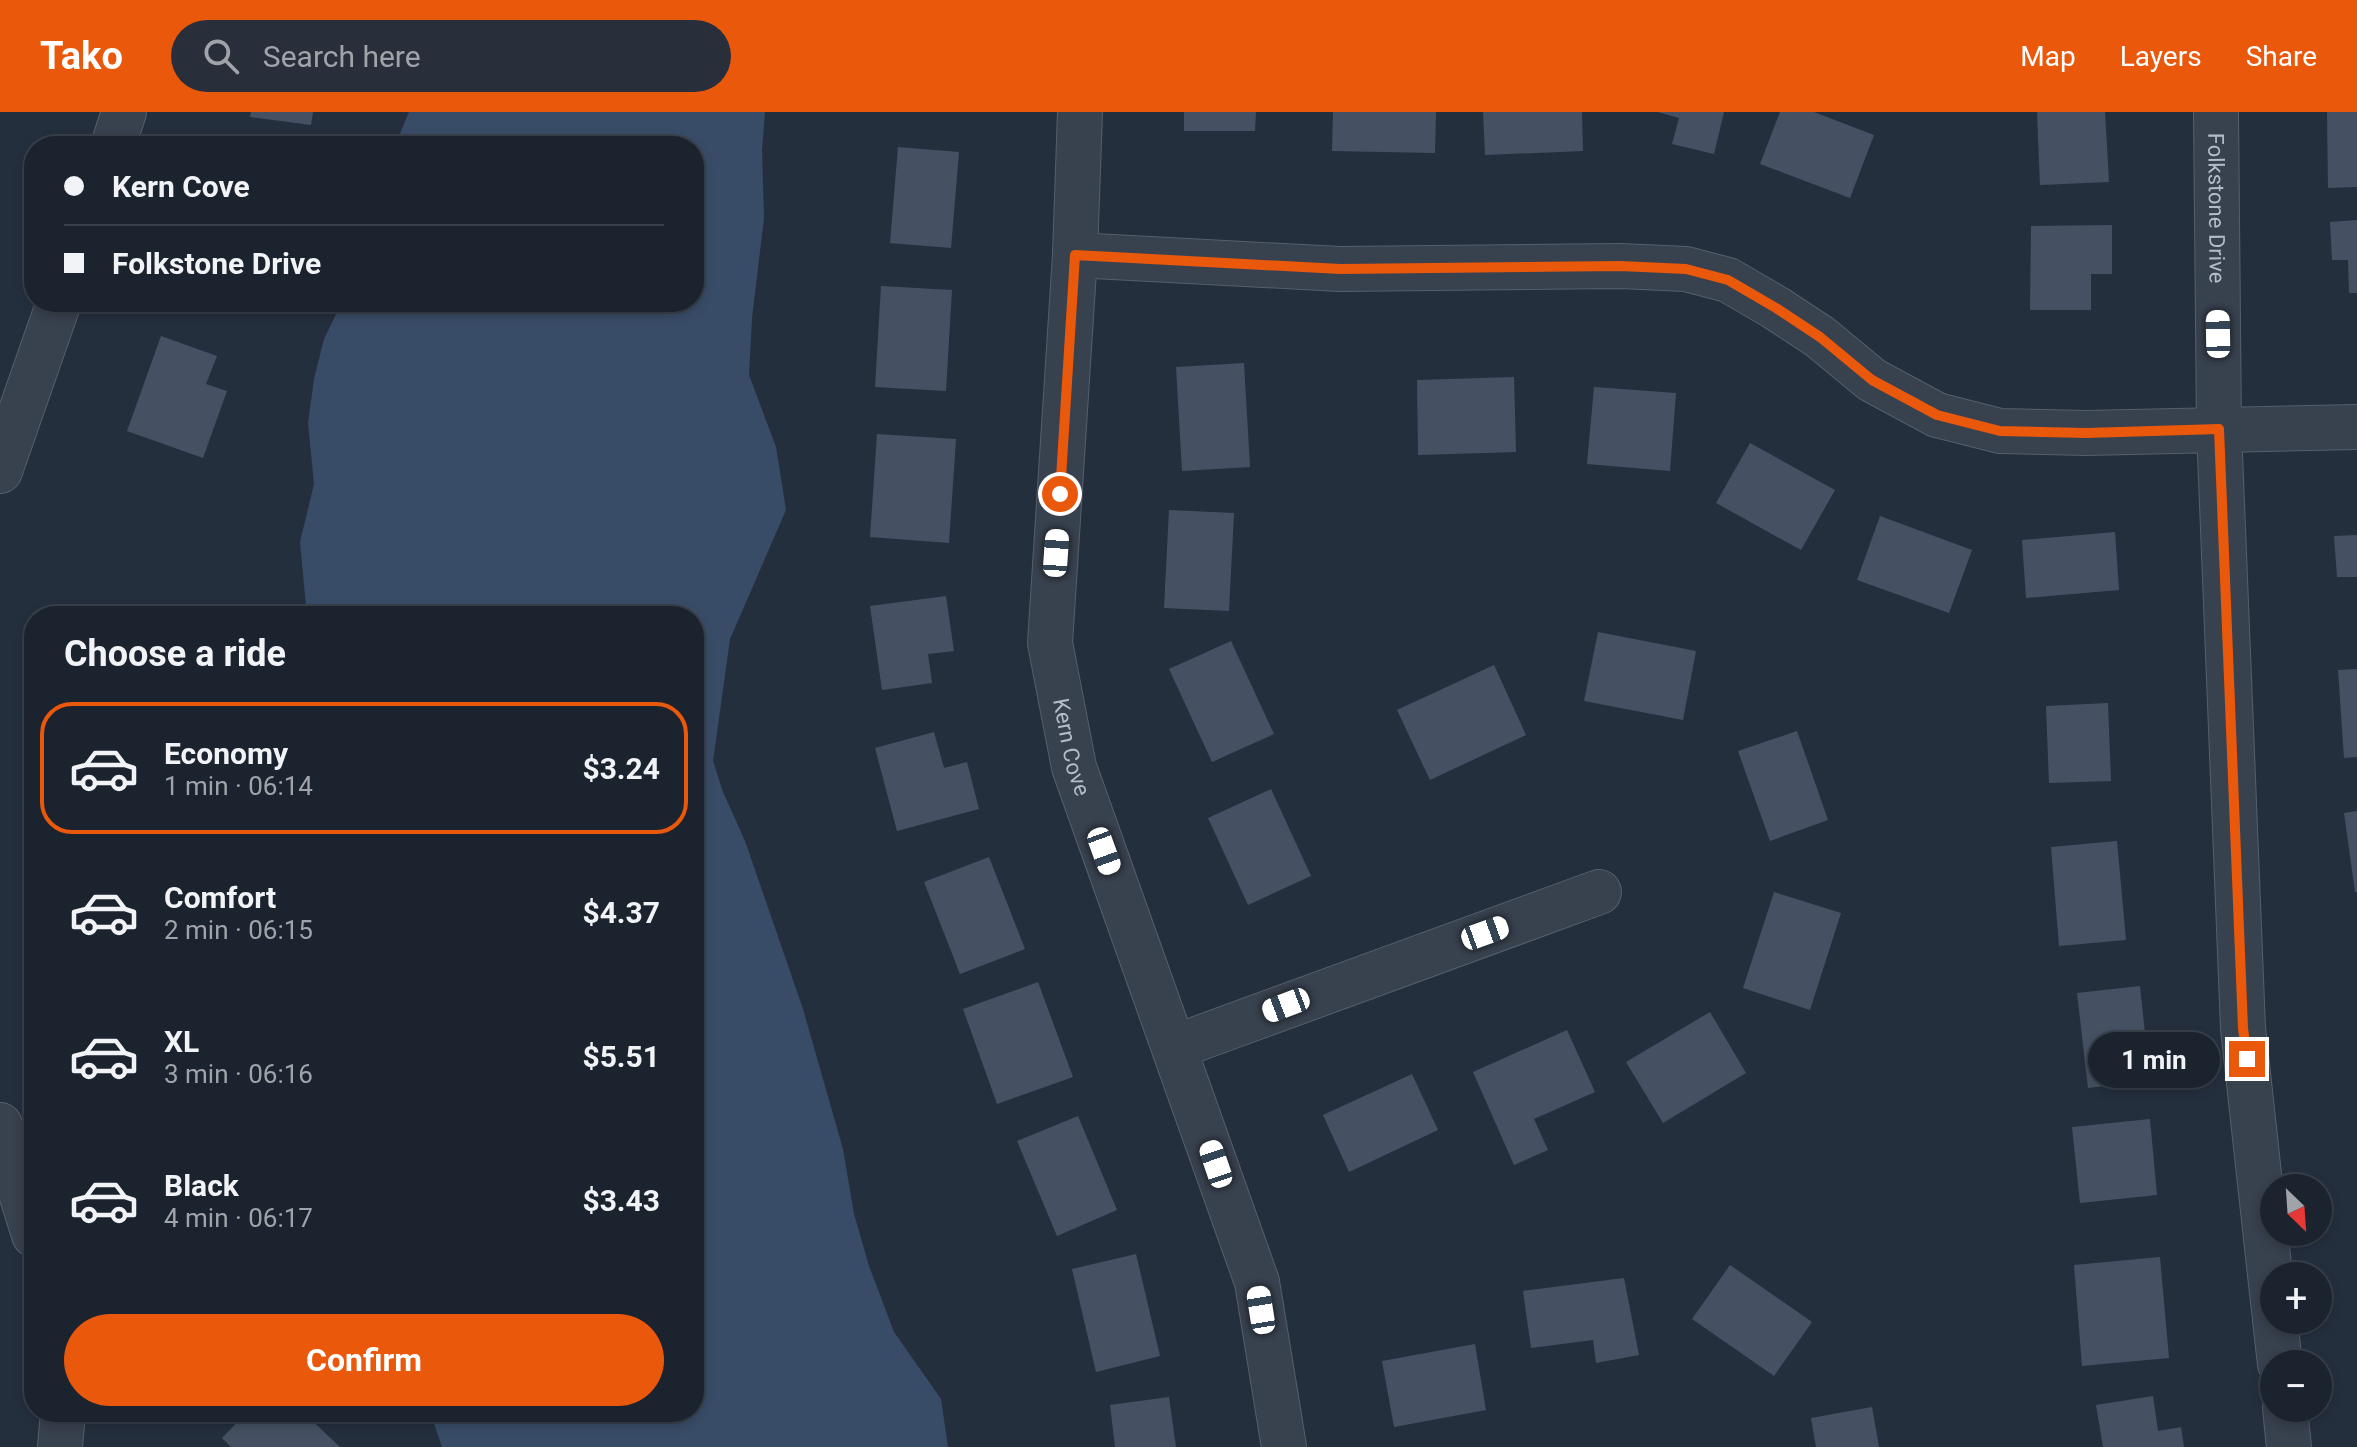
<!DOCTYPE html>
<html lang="en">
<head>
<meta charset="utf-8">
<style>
  :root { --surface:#1b232e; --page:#282f3a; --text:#f1f3f6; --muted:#a0a4aa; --line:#39404a; --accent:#ea580c }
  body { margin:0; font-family:Roboto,sans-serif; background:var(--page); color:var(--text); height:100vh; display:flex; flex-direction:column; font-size:30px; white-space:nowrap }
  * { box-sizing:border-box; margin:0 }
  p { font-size:26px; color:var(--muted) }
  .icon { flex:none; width:44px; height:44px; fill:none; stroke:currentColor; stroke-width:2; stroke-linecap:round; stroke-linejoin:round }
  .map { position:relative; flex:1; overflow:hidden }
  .sheet { position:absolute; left:24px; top:494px; width:680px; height:816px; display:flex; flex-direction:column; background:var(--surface); border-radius:32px; box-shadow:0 4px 12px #0003,0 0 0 2px var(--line) }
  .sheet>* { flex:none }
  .banner { position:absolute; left:24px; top:24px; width:680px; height:176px; border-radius:32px; box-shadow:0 4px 12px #0003,0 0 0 2px var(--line); display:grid; align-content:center; height:176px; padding:0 40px; background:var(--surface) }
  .needle { width:52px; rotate:155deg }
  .buttons { position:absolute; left:2260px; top:1062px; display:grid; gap:16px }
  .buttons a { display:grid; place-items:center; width:72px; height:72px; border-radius:50%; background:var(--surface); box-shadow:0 4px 12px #0003,0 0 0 2px var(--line); font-size:40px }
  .end { position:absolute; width:36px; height:36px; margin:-18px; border:10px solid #ea580c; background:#fff; box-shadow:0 0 0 4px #fff }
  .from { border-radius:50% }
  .bubble { position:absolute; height:56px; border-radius:28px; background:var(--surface); box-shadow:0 4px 12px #0003,0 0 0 2px var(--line); font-size:26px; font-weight:700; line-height:56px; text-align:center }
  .car { position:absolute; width:24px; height:48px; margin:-24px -12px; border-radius:10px; box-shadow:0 0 6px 2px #0007; background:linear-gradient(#fff 24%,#345 0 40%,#fff 0 76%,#345 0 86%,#fff 0) }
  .banner b { display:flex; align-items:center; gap:28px; height:76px; font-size:30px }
  .banner b+b { border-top:2px solid var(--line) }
  .banner i { width:20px; height:20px; background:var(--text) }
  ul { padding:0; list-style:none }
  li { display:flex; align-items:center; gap:24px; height:132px; margin:0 16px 12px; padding:0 24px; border:4px solid transparent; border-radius:32px }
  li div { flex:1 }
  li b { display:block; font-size:30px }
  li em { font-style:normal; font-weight:700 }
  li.on { border-color:var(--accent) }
  li>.icon { width:72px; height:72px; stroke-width:1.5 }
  h2 { padding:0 40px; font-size:36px; line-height:96px }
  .primary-button { display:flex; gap:16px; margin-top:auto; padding:16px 40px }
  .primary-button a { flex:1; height:92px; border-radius:48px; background:var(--accent); color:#fff; font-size:32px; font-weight:700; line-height:92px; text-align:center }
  header { display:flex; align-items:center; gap:48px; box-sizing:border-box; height:112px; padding:0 40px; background:var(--accent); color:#fff }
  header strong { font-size:38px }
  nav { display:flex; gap:44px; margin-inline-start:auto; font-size:28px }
  .search { width:560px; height:72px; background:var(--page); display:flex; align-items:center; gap:20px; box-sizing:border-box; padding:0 28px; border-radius:44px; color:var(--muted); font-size:30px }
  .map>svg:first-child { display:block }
  .water { fill:#394c67 }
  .building { fill:#455162 }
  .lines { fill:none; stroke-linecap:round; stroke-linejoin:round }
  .minor-casing { stroke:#565f6c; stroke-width:46 }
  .minor { stroke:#38414e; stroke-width:44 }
  .route { stroke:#ea580c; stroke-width:10 }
  .labels { text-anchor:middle; stroke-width:6; stroke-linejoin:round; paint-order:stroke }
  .street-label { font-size:22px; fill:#b4bcc9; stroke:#1d2633 }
</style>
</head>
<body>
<header>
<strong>Tako</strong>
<div class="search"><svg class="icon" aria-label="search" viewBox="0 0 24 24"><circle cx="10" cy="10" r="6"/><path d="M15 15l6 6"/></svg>Search here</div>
<nav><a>Map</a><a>Layers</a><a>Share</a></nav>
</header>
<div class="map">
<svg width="2357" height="1335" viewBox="0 0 2357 1335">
  <rect width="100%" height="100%" fill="#242f3e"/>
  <polygon class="water" points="409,0 765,0 762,38 764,106 752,206 749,263 776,335 786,398 730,527 713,649 723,680 745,729 803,897 843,1037 854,1102 869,1154 894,1220 941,1287 948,1335 442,1335 430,1300 694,1300 694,504 307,504 300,430 314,372 308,311 314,267 324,227 342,190 694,190 694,34 395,34"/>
  <g class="building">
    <polygon points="251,0 313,0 311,13 250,5"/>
    <polygon points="1184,0 1256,0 1255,19 1184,19"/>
    <polygon points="1333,0 1436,0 1435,41 1332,39"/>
    <polygon points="1483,0 1582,0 1583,39 1485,43"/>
    <polygon points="1658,0 1724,0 1714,42 1672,32 1679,6"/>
    <polygon points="1780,0 1814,0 1874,23 1850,86 1760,52"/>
    <polygon points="2037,0 2105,0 2109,70 2040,73"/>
    <polygon points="2327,0 2357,0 2357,75 2328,76"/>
    <polygon points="898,35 959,40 951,136 890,131"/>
    <polygon points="2357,108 2357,181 2349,181 2348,148 2332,148 2330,110"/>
    <polygon points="2112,113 2112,162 2091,162 2091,198 2030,198 2031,114"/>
    <polygon points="881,174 952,178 946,279 875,275"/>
    <polygon points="161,224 217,244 206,272 227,279 203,346 127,319"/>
    <polygon points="1244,251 1250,355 1182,359 1176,255"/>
    <polygon points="1514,265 1516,340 1418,343 1417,268"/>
    <polygon points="1594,275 1676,281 1670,359 1587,352"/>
    <polygon points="877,322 956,327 949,431 870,425"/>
    <polygon points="1750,331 1835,378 1801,438 1716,391"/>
    <polygon points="1169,398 1234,401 1229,499 1164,496"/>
    <polygon points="1880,404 1972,438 1949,501 1857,468"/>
    <polygon points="2115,420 2119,478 2026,486 2022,428"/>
    <polygon points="2357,423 2357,465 2337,465 2334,424"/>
    <polygon points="946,484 954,539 928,542 932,571 882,578 870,494"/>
    <polygon points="1598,520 1696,539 1683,608 1584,589"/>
    <polygon points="1231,529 1274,622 1212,650 1169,557"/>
    <polygon points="1494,553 1526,623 1430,668 1397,598"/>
    <polygon points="2357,557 2357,645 2344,646 2338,558"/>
    <polygon points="2108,591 2111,669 2049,671 2046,594"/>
    <polygon points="1797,619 1828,708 1770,729 1738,639"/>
    <polygon points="934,620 944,656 967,650 979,697 897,719 875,636"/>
    <polygon points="1271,677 1311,764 1248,793 1208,706"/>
    <polygon points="2357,699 2357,780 2355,780 2344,701"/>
    <polygon points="2117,729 2126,828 2059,834 2051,735"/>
    <polygon points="989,745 1025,837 960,862 924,770"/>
    <polygon points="1774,780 1841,801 1810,898 1743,876"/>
    <polygon points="1038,870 1073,965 997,992 963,897"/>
    <polygon points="2140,874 2150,969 2088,976 2077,881"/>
    <polygon points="1710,900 1746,961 1663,1011 1626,950"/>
    <polygon points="1567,918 1595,980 1534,1007 1548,1038 1514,1053 1473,960"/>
    <polygon points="1412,962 1438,1018 1349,1060 1323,1003"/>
    <polygon points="1078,1004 1117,1098 1057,1124 1017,1029"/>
    <polygon points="2150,1007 2157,1083 2080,1091 2072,1015"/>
    <polygon points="1136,1142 1160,1244 1096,1260 1072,1157"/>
    <polygon points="2160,1145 2169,1246 2082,1254 2074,1153"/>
    <polygon points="1730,1153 1812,1210 1774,1264 1692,1207"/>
    <polygon points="1624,1166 1639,1243 1596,1251 1593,1228 1531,1236 1523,1179"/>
    <polygon points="1475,1232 1486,1298 1394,1315 1382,1249"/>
    <polygon points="2153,1284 2158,1319 2181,1315 2184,1335 2103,1335 2096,1293"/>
    <polygon points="1169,1285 1176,1335 1115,1335 1110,1293"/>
    <polygon points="1872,1295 1879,1335 1816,1335 1811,1306"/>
    <polygon points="247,1300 303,1300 340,1335 231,1335 222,1326"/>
  </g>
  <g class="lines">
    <g class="minor-casing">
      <g id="minor">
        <path id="s1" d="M1080 0 1075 143 1050 531 1074 655 1257 1170 1284 1335"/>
        <path id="s2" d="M2216 0 2219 317 2243 916 2274 1199"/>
        <polyline points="113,34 124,0"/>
        <polyline points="1075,143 1340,157 1620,154 1686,157 1728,168 1776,196 1820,225 1872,268 1937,303 2000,319 2086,321 2357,315"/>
        <polyline points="0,359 59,190"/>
        <polyline points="1175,935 1599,780"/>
        <polyline points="0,1013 34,1123"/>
        <polyline points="2275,1208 2280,1252"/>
        <polyline points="2285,1296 2289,1335"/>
        <polyline points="60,1335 63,1300"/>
      </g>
    </g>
    <use href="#minor" class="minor"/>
  </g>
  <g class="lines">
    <polyline class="route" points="1060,382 1075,143 1340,157 1620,154 1686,157 1728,168 1776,196 1820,225 1872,268 1937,303 2000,319 2086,321 2219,317 2243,916 2247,947"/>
  </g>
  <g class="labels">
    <g class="street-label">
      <text dy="8" stroke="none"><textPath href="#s2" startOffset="96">Folkstone Drive</textPath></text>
      <text dy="8" stroke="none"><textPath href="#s1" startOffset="638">Kern Cove</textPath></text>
    </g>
  </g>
</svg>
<div class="buttons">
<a><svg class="needle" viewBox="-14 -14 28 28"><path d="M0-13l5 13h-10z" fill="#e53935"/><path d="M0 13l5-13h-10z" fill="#a0a4aa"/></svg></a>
<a>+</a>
<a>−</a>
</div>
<i class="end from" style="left:1060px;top:382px"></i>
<i class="end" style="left:2247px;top:947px"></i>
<div class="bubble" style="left:2088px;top:920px;width:132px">1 min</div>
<i class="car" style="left:2218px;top:222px;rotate:359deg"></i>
<i class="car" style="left:1056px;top:441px;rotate:4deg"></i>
<i class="car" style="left:1104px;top:739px;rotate:160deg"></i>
<i class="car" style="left:1485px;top:821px;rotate:70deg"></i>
<i class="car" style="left:1286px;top:893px;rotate:249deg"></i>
<i class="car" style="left:1216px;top:1052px;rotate:341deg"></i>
<i class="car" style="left:1261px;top:1198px;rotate:351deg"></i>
<div class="banner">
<b><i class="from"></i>Kern Cove</b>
<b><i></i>Folkstone Drive</b>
</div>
<section class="sheet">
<h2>Choose a ride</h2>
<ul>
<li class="on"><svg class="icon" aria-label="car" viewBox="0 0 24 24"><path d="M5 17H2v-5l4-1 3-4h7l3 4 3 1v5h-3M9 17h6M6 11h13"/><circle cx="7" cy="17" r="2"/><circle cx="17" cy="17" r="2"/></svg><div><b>Economy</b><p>1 min · 06:14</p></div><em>$3.24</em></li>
<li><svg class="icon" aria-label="car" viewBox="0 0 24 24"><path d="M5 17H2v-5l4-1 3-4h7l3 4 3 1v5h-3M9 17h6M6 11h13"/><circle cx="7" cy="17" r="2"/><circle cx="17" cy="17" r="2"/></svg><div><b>Comfort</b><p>2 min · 06:15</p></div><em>$4.37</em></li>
<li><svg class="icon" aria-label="car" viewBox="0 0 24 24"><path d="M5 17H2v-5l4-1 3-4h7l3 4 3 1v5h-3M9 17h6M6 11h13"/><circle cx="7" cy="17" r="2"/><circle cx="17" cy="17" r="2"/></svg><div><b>XL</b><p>3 min · 06:16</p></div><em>$5.51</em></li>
<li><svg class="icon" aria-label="car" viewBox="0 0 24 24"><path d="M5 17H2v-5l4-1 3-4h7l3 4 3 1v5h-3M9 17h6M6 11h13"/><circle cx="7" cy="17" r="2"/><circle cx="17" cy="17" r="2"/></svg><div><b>Black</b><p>4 min · 06:17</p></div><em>$3.43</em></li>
</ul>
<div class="primary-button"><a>Confirm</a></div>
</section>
</div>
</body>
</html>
